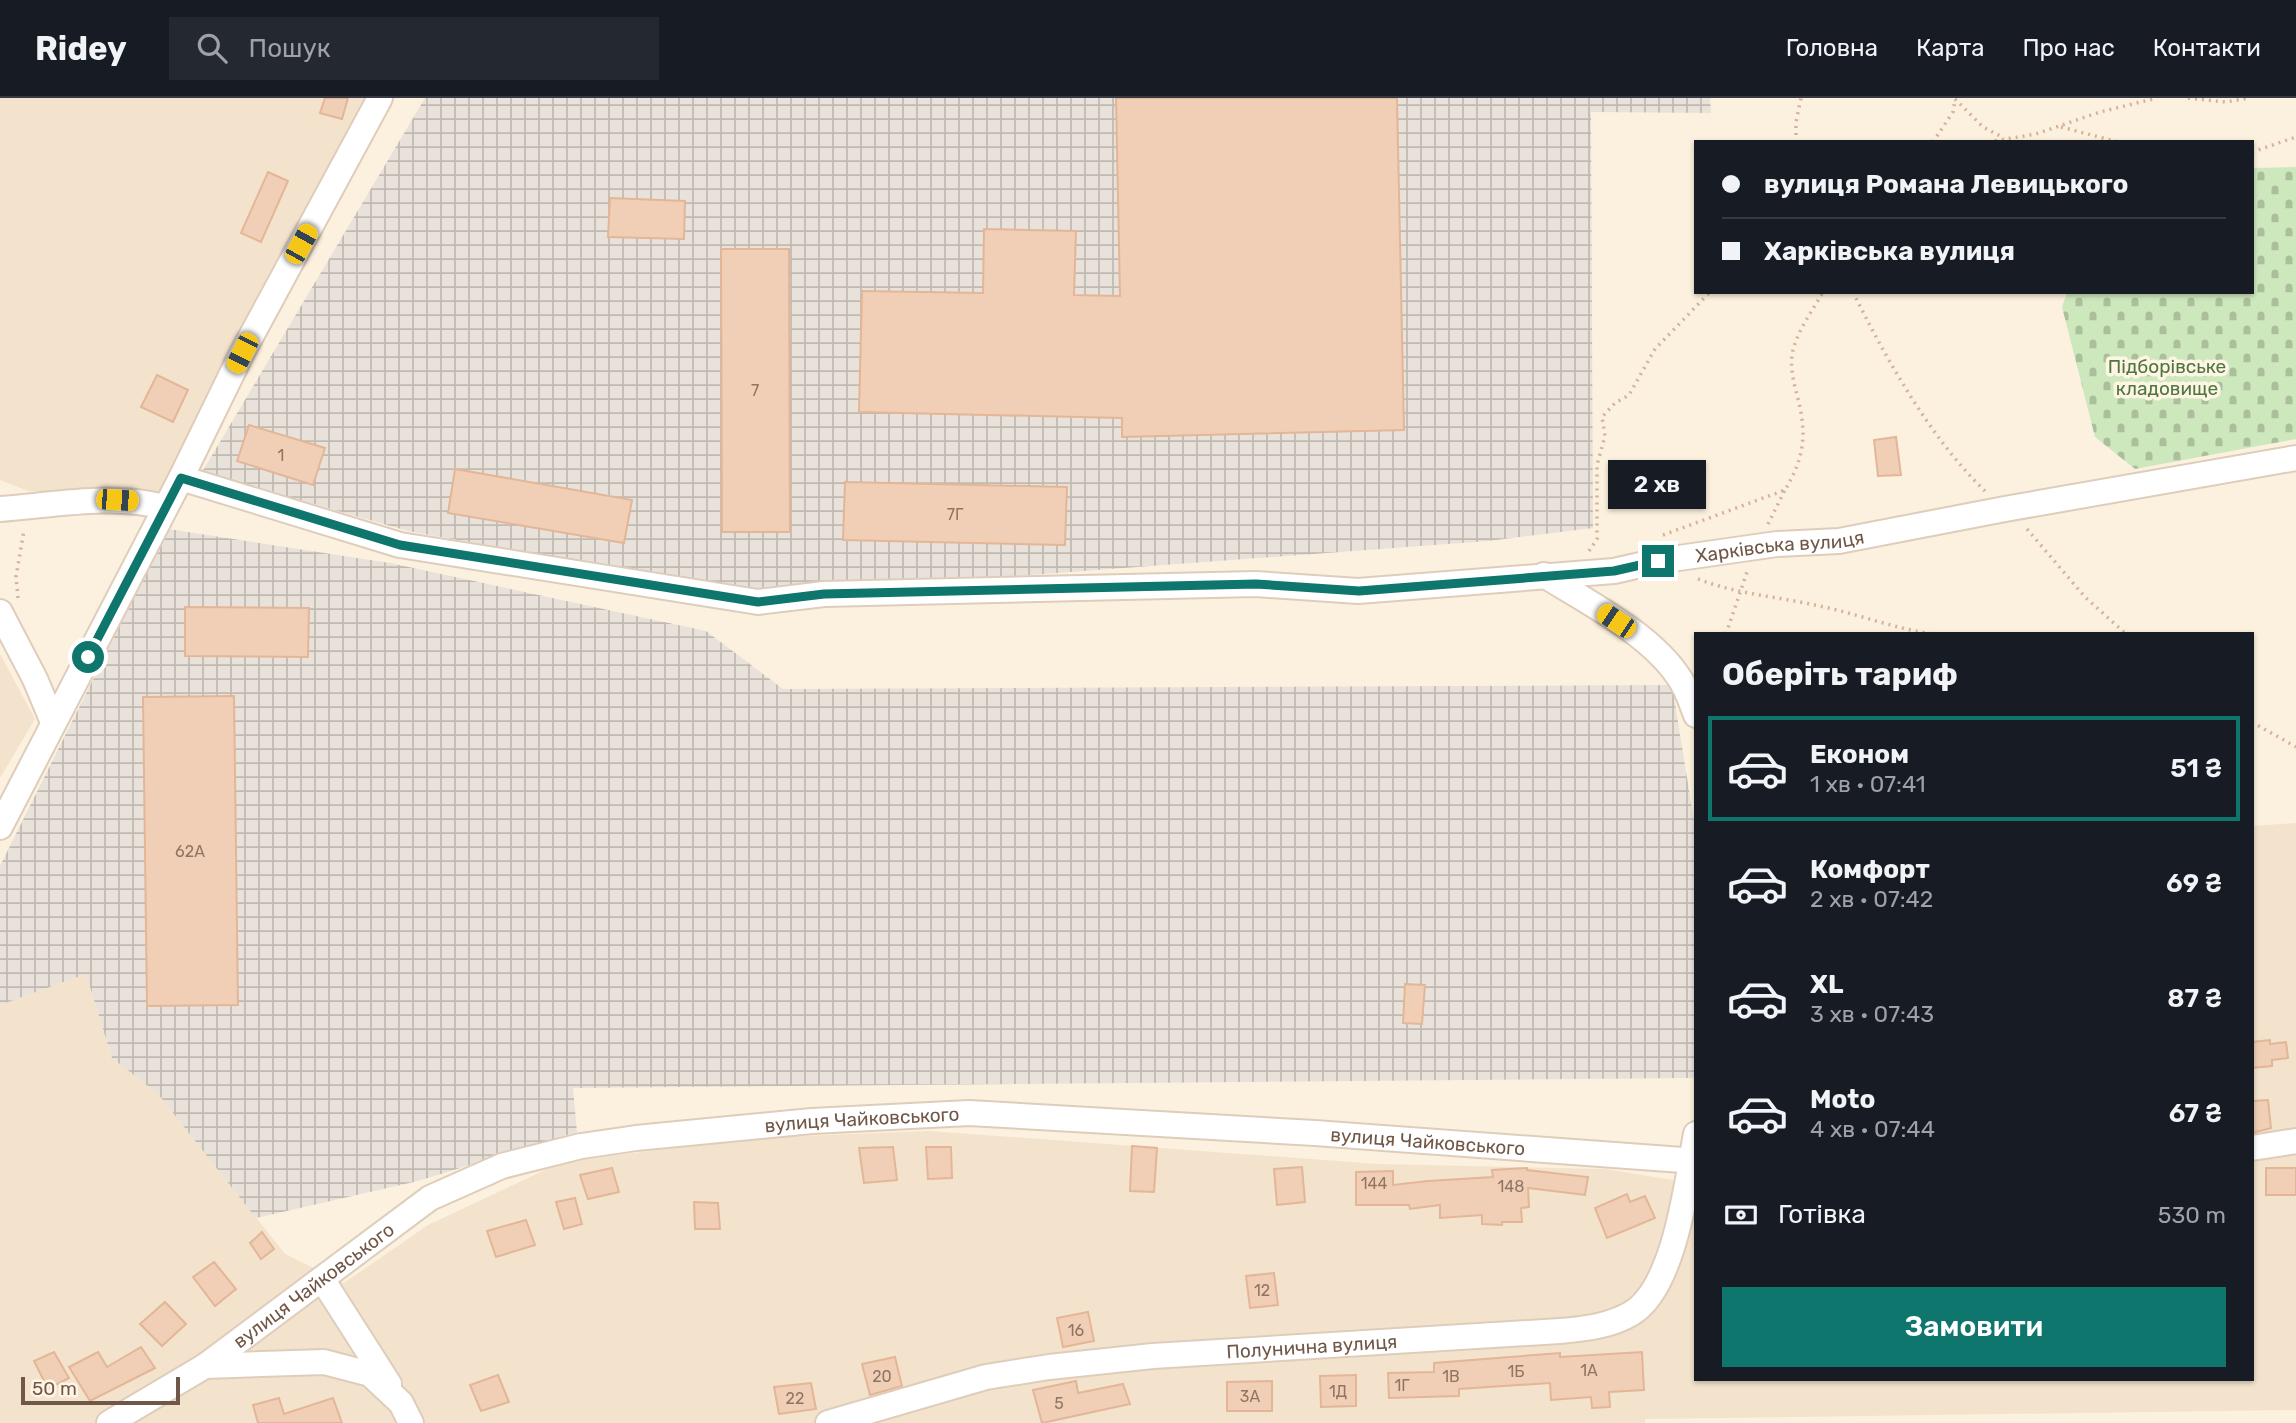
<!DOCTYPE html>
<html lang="uk">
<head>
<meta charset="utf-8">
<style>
  :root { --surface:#171b24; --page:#242831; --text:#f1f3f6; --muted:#9ea1a6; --line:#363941; --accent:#0f766e }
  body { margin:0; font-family:Rubik,sans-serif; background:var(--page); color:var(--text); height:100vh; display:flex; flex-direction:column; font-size:26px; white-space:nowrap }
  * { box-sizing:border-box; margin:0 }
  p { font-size:23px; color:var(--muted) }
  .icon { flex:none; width:38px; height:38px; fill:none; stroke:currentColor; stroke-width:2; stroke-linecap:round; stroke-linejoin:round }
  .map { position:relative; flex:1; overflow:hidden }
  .side { position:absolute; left:1694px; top:534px; width:560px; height:749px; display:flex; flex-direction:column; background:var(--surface); border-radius:0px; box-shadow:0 2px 5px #0004 }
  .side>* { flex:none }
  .top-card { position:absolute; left:1694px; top:42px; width:560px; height:154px; border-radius:0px; box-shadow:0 2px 5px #0004; display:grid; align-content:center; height:154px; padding:0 28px; background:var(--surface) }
  .scale { position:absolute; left:21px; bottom:18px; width:159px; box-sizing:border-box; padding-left:7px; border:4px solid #715747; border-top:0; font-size:19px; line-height:24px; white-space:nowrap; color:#715747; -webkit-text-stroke:5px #fff5e4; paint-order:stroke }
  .end { position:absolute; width:32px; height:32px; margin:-16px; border:9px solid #0f766e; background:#fff; box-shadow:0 0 0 4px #fff }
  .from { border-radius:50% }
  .bubble { position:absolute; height:49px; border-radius:0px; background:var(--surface); box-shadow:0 2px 5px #0004; font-size:23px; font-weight:600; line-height:49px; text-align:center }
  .car { position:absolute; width:21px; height:42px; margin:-21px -10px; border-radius:9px; box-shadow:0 0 5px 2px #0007; background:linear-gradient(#f5c518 24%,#345 0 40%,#f5c518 0 76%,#345 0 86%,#f5c518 0) }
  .top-card b { display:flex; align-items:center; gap:24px; height:66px; font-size:26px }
  .top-card b+b { border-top:2px solid var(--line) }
  .top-card i { width:18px; height:18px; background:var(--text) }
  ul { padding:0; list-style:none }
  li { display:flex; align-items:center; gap:21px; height:105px; margin:0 14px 10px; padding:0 14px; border:4px solid transparent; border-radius:0px }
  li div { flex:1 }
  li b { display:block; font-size:26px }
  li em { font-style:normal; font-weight:600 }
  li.on { border-color:var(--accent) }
  li>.icon { width:63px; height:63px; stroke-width:1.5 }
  h2 { padding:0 28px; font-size:32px; line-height:84px }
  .pay { display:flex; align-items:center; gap:18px; height:77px; padding:0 28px; font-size:26px }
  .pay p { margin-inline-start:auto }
  .primary-button { display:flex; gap:14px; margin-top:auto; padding:14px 28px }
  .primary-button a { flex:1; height:80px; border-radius:0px; background:var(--accent); color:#fff; font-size:28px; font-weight:600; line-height:80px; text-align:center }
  header { display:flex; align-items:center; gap:42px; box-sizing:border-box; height:98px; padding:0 35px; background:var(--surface); border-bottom:2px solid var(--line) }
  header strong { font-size:33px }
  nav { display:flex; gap:38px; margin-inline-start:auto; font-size:24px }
  .search { width:490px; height:63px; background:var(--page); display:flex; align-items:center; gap:18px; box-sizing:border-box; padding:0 24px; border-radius:0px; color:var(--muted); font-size:26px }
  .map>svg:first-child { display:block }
  .residential { fill:#f3e3cd }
  .industrial { fill:url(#industrial-grid) }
  .cemetery { fill:url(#cemetery-stones) }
  .building { fill:#f0cfb6; stroke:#e3b697; stroke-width:2 }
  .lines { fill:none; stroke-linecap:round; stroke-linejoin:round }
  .street-casing { stroke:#dfcdbb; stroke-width:28 }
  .path { stroke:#d4b29a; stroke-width:3.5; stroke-dasharray:2 5; stroke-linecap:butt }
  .street { stroke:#fff; stroke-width:24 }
  .route { stroke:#0f766e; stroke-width:9 }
  .labels { text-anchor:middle; stroke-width:7; stroke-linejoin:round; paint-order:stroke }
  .number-label { font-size:16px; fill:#917563 }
  .park-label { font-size:19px; fill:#4e7740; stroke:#fff5e4 }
  .street-label { font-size:19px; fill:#715747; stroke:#fff5e4 }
</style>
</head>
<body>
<header>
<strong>Ridey</strong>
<div class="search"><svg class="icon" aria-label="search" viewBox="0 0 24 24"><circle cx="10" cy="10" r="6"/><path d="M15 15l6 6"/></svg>Пошук</div>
<nav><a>Головна</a><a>Карта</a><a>Про нас</a><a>Контакти</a></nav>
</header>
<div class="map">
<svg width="2296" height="1325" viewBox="0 0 2296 1325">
  <defs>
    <pattern id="industrial-grid" width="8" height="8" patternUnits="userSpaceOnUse" patternTransform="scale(1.75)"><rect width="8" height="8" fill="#e9e2db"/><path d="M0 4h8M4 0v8" fill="none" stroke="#c1bab3"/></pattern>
    <pattern id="cemetery-stones" width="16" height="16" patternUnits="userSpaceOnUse" patternTransform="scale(1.75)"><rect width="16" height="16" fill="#cee8be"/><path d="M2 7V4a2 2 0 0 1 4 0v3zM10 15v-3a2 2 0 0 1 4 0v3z" fill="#acbf9c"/></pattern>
  </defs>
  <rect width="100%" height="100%" fill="#fcf1de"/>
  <g class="residential">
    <polygon points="0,0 368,0 158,397 28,393 0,382"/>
    <polygon points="0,556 35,621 0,680"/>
    <polygon points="2296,725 2296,1312 1645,1321 1645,1325 0,1325 0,907 86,876 112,960 158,996 285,1156 344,1185 428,1127 564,1063 772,1039 930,1033 1379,1066 1606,1071 1696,1086 1696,1281 2252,1281 2252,728"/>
  </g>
  <g class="industrial">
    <polygon points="425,0 1710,0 1711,15 1591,14 1593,430 1488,443 760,497 408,433 202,374"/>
    <polygon points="168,431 390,465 706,533 783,591 1672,587 1696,735 1696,980 573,990 577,1034 418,1083 256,1120 158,996 112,960 86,876 0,907 0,768"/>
  </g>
  <polygon class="cemetery" points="2296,69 2296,341 2135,371 2095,339 2062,209 2067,194 2252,194 2252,70"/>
  <g class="building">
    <polygon points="325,0 348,0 342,21 320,15"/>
    <polygon points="1116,0 1397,0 1404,332 1122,339 1122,320 859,314 862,193 983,195 984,131 1076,133 1074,197 1120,198"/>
    <polygon points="268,74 288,83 261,144 241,135"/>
    <polygon points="610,100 685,103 684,141 608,139"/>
    <polygon points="721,151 789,151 790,434 722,434"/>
    <polygon points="157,277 188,292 173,324 141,309"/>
    <polygon points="249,327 325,350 313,387 237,363"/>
    <polygon points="1896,339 1901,377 1878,378 1874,342"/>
    <polygon points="455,371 632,402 624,445 448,415"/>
    <polygon points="845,384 1067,389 1065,447 843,442"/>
    <polygon points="185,509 309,510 308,559 185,558"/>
    <polygon points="234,598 238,907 147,908 143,599"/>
    <polygon points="1405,886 1425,887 1422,926 1403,925"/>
    <polygon points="2270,942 2270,946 2286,944 2288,960 2272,962 2272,968 2252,970 2252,944"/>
    <polygon points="2268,1002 2271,1030 2252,1035 2252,1003"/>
    <polygon points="1132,1048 1157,1050 1154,1094 1130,1093"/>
    <polygon points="893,1049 897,1082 864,1085 859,1050"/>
    <polygon points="926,1049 951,1049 952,1080 928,1081"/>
    <polygon points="1302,1069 1305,1104 1277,1107 1274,1071"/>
    <polygon points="612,1070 619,1094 588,1101 580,1077"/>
    <polygon points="1527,1070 1527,1072 1588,1079 1585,1097 1528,1090 1529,1109 1521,1110 1522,1124 1502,1124 1502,1127 1482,1126 1482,1117 1440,1120 1440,1107 1410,1111 1409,1107 1356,1107 1356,1074 1393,1073 1393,1087 1428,1083 1493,1079 1492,1072"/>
    <rect x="2266" y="1070" width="30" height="27"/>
    <polygon points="1627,1096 1630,1104 1645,1098 1655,1120 1607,1140 1595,1110"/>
    <polygon points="575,1100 582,1126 564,1131 556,1104"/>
    <polygon points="694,1104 718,1105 720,1131 695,1131"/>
    <polygon points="526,1122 535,1147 496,1159 487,1133"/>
    <polygon points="262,1134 274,1151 261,1161 250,1145"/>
    <polygon points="214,1164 236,1191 215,1208 193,1179"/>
    <polygon points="1274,1175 1278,1207 1250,1210 1246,1178"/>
    <polygon points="165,1204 186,1226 162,1248 140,1226"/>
    <polygon points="1088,1214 1094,1243 1063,1249 1057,1220"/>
    <polygon points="141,1249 155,1270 90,1303 69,1269 98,1254 107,1269"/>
    <polygon points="54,1254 69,1280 48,1291 34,1263"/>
    <polygon points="1642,1254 1644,1292 1609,1294 1610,1309 1592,1310 1591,1299 1551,1302 1550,1285 1459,1291 1459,1298 1389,1300 1388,1275 1434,1274 1434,1265 1560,1255 1560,1259"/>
    <polygon points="895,1259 902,1288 870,1297 862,1266"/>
    <polygon points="498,1277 509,1304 481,1313 470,1287"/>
    <polygon points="1356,1277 1356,1308 1321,1309 1320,1278"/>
    <polygon points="1076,1283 1078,1295 1123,1286 1130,1306 1042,1325 1033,1292"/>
    <polygon points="1272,1283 1272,1313 1227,1313 1227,1284"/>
    <polygon points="811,1285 816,1311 779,1316 774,1289"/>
    <polygon points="279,1300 284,1316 333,1300 342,1325 258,1325 253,1307"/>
  </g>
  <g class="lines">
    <g class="street-casing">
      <g id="street">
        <path id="s1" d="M181 380 400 447 758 504 824 496 1256 486 1358 493 1614 473 1658 463 1777 446 1839 443 2005 411 2296 360"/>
        <path d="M0 411C55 407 112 395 165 409"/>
        <path d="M1544 477C1587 504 1649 535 1678 578 1687 590 1691 604 1696 617"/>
        <polyline points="0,514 35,581 53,624"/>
        <polyline points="0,729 181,380 242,255 380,0"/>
        <polyline points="2252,1050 2296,1043"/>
        <polyline points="322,1181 389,1286"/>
        <polyline points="205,1268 324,1264 370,1276 401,1305 411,1325"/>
        <path id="s2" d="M109 1325 205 1268 430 1100 502 1068 581 1048 636 1040 812 1023 969 1015 1315 1035 1696 1063"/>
        <path id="s3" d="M828 1325 986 1279 1049 1269 1153 1258 1560 1233C1584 1231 1611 1228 1632 1215 1675 1189 1687 1083 1696 1036"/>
      </g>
    </g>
    <g class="path">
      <polyline points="2188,0 2226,4 2249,0"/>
      <polyline points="1955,1 1983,29 2004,40"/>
      <polyline points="2061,29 2118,44"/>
      <polyline points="1796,44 1796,24 1801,0"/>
      <polyline points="1933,44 1953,14 1955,2"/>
      <polyline points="1988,44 2036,36 2100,14 2157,0"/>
      <polyline points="2252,54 2296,39"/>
      <path d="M1853 194C1886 261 1931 341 1985 393"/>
      <polyline points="1768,426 1785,392"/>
      <polyline points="2027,431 2085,499 2126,536"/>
      <path d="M1663 437 1785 392C1803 362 1807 339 1799 305 1795 289 1790 273 1792 257 1796 234 1812 214 1823 194"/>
      <polyline points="1589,453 1597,441 1597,367 1605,338 1602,319 1615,305 1629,297 1655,251 1710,194"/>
      <path d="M1698 481C1739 497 1782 499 1824 509 1861 517 1896 531 1933 536"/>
      <polyline points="18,500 16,479 24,432"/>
      <polyline points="1726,536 1748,471"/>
      <polyline points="2252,624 2296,649"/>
    </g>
    <use href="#street" class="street"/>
  </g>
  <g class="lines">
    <polyline class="route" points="88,559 181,380 400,447 758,504 824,496 1256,486 1359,493 1614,473 1658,463"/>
  </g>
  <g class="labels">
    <g class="number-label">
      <text x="755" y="298">7</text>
      <text x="281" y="363">1</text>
      <text x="955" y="422">7Г</text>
      <text x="190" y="759">62А</text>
      <text x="1374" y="1091">144</text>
      <text x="1511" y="1094">148</text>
      <text x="1262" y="1198">12</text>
      <text x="1076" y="1238">16</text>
      <text x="1589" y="1278">1А</text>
      <text x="1516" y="1279">1Б</text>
      <text x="882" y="1284">20</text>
      <text x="1451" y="1284">1В</text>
      <text x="1402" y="1293">1Г</text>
      <text x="1338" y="1299">1Д</text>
      <text x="1250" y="1304">3А</text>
      <text x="795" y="1306">22</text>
      <text x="1059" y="1311">5</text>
    </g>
    <g class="park-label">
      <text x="2167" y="275">Підборівське<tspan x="2167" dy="22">кладовище</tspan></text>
    </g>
    <g class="street-label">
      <text dy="7" stroke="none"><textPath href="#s1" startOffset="1617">Харківська вулиця</textPath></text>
      <text dy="7" stroke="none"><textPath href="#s2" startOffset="835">вулиця Чайковського</textPath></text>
      <text dy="7" stroke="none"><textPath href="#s2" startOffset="1402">вулиця Чайковського</textPath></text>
      <text dy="7" stroke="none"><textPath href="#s2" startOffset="247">вулиця Чайковського</textPath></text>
      <text dy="7" stroke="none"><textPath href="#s3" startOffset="492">Полунична вулиця</textPath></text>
    </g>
  </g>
</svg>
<div class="scale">50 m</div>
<i class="end from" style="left:88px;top:559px"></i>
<i class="end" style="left:1658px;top:463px"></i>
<div class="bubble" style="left:1608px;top:362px;width:98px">2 хв</div>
<i class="car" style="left:301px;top:146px;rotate:29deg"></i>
<i class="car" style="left:242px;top:255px;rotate:207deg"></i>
<i class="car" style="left:117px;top:402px;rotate:93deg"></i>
<i class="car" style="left:1616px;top:523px;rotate:304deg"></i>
<div class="top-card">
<b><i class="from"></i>вулиця Романа Левицького</b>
<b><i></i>Харківська вулиця</b>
</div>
<section class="side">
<h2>Оберіть тариф</h2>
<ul>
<li class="on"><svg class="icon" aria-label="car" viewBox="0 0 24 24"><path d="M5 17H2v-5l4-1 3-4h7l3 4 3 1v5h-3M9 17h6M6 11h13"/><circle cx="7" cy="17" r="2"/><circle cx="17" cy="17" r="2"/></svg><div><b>Економ</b><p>1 хв · 07:41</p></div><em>51 ₴</em></li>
<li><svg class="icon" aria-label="car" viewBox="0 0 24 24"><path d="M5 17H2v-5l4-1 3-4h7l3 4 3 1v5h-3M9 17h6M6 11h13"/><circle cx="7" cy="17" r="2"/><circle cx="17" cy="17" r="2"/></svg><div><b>Комфорт</b><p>2 хв · 07:42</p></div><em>69 ₴</em></li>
<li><svg class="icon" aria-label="car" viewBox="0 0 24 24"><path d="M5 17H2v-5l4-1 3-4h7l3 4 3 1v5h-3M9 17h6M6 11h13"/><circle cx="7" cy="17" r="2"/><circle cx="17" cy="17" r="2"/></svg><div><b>XL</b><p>3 хв · 07:43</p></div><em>87 ₴</em></li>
<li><svg class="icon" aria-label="car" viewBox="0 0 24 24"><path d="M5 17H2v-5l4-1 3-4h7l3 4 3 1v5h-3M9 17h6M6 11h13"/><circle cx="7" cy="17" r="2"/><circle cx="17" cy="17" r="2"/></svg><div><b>Moto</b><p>4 хв · 07:44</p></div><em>67 ₴</em></li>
</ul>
<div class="pay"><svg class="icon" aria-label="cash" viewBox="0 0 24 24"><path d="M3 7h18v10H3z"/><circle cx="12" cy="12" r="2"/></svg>Готівка<p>530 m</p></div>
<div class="primary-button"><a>Замовити</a></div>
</section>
</div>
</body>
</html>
